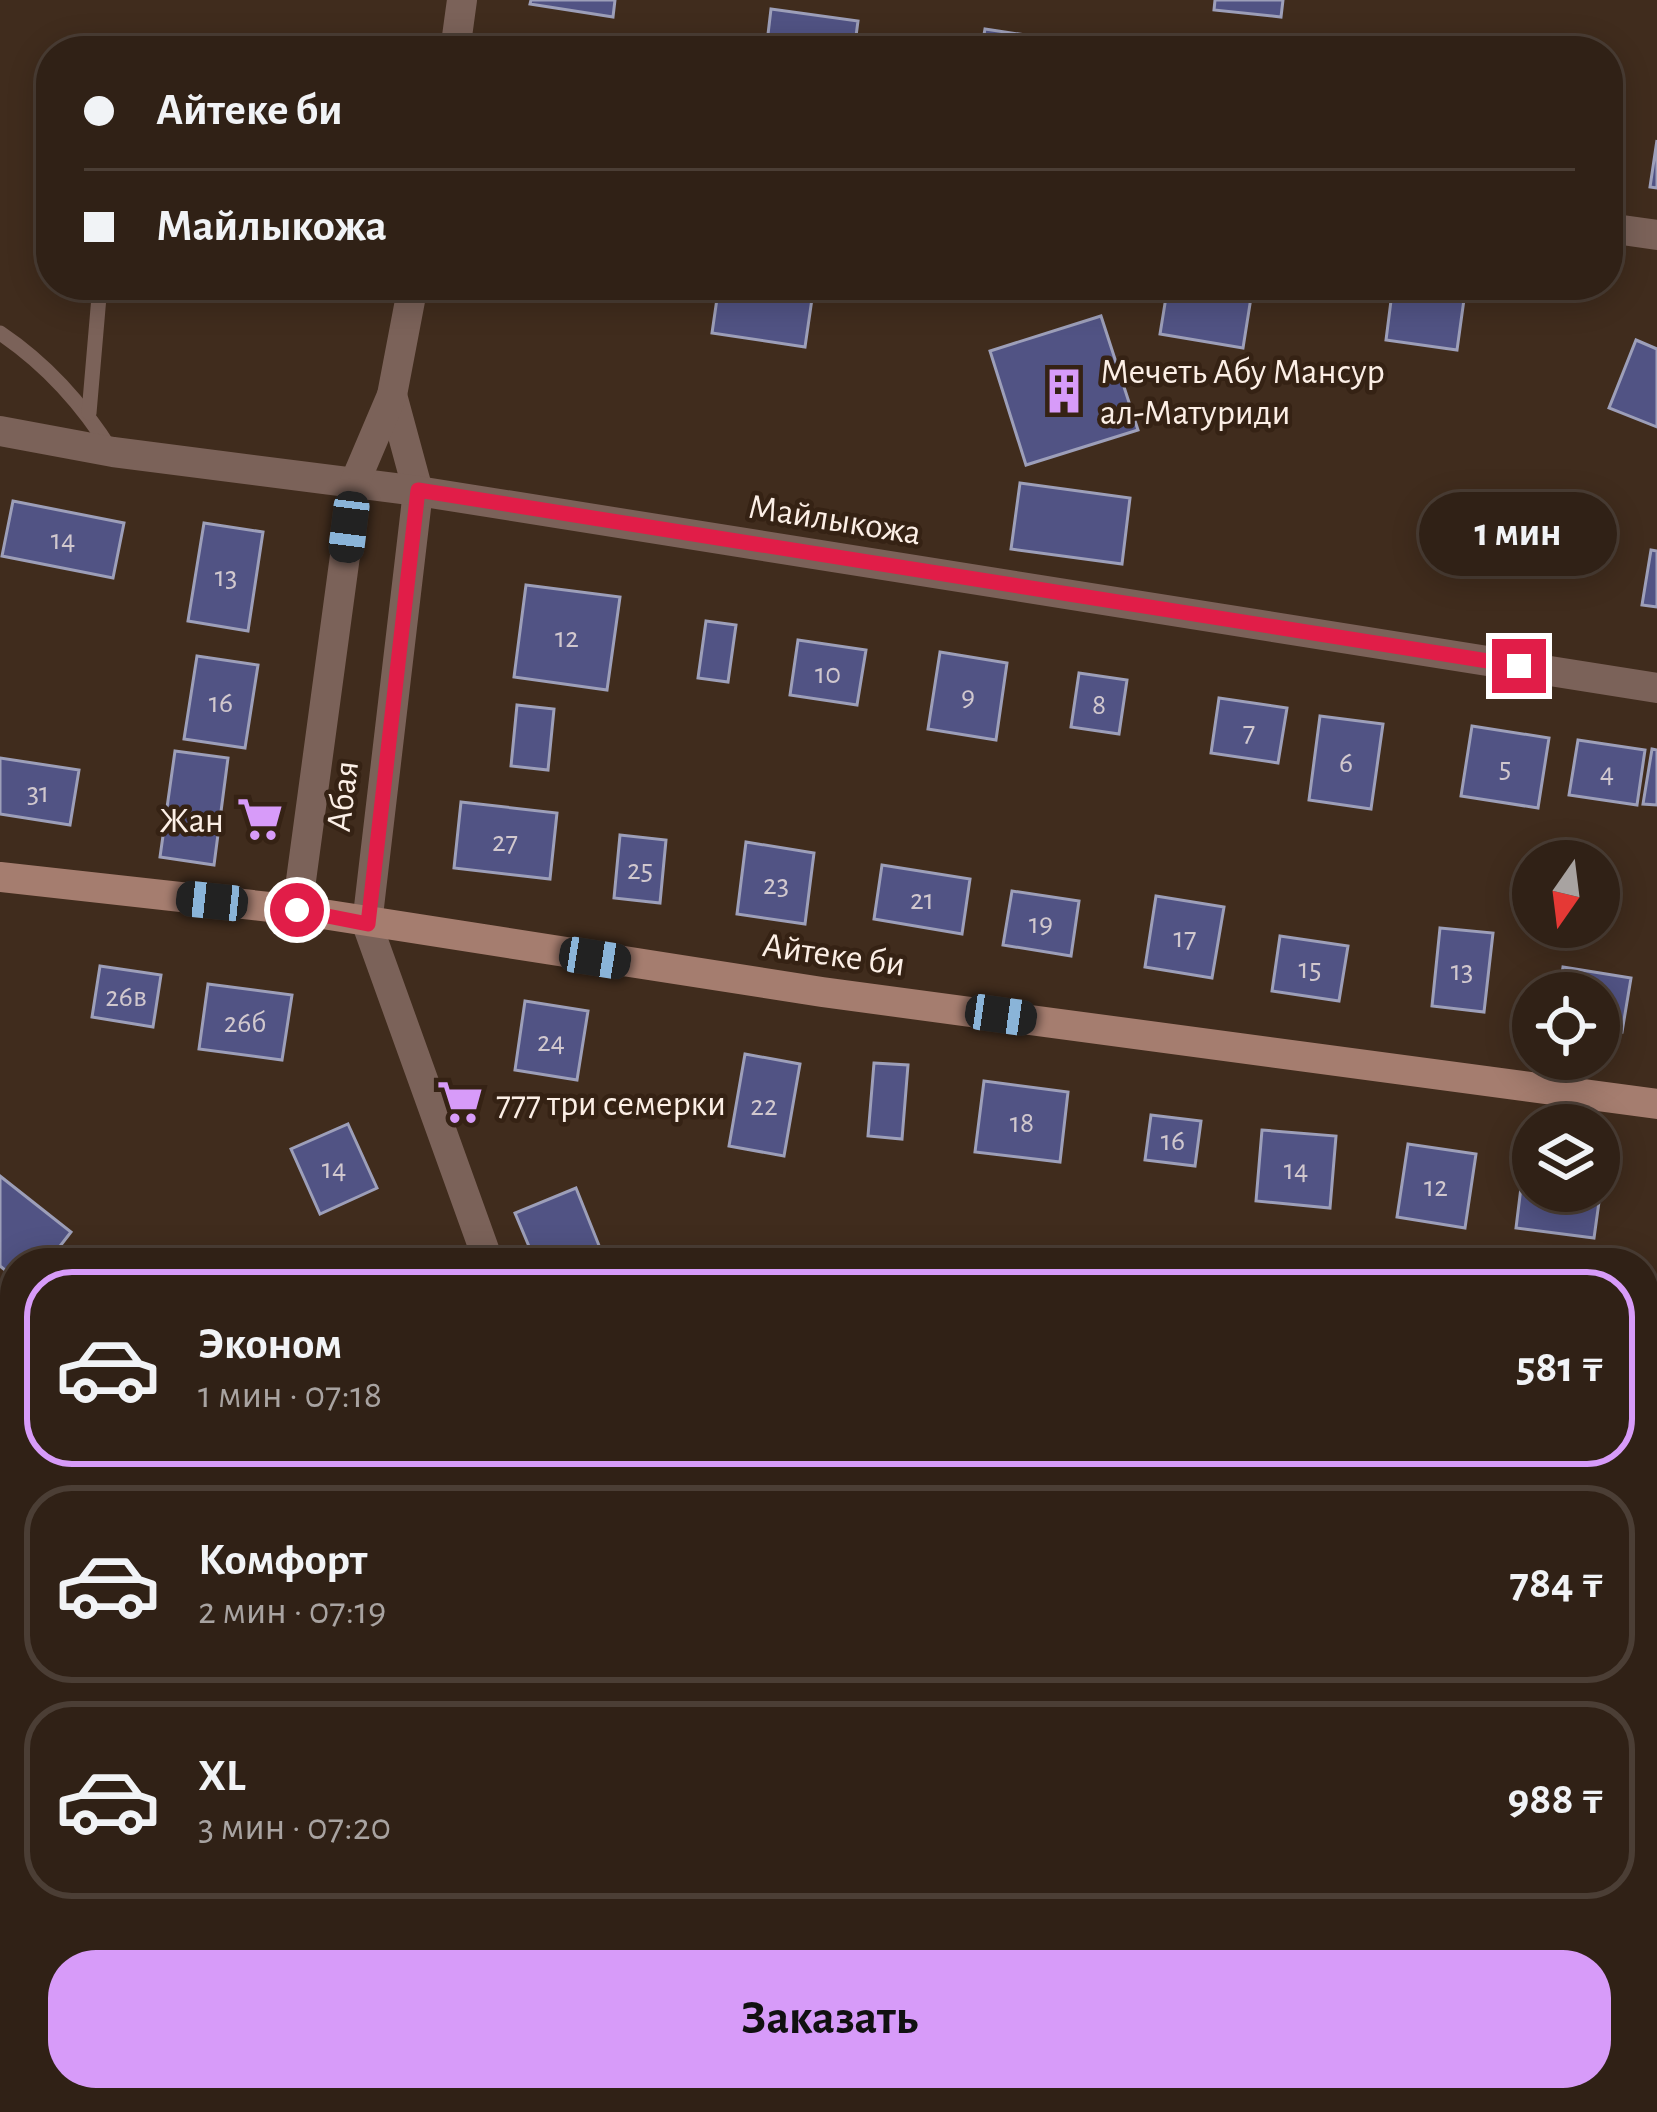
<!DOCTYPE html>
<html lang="ru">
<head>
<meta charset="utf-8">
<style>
  :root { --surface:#302116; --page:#3c2e23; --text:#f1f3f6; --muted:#a8a3a1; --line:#4b3e35; --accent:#d79bf9 }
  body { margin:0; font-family:"Alegreya Sans",sans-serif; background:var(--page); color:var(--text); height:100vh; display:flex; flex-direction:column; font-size:45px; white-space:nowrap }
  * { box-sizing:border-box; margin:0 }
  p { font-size:39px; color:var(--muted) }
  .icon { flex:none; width:66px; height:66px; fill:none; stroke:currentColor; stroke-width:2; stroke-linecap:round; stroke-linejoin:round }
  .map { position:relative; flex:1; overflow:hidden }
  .sheet { position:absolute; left:0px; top:1248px; width:1659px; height:864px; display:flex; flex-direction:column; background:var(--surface); border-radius:48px 48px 0 0; box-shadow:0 6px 30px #0003,0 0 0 3px var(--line) }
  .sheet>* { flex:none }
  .top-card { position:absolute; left:36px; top:36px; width:1587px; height:264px; border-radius:48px; box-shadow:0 6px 30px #0003,0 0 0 3px var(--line); display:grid; align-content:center; height:264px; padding:0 48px; background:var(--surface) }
  .needle { width:78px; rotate:194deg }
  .fabs { position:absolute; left:1512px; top:840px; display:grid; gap:24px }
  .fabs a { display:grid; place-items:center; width:108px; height:108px; border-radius:50%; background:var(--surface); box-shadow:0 6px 30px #0003,0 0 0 3px var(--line); font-size:60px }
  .end { position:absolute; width:54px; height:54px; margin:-27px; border:15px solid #e11d48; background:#fff; box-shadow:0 0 0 6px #fff }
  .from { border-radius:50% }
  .bubble { position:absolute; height:84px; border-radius:42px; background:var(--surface); box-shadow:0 6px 30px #0003,0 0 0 3px var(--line); font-size:39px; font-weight:700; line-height:84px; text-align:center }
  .car { position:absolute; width:36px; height:72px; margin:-36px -18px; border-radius:15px; box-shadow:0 0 9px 3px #0007; background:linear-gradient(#222 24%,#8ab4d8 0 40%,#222 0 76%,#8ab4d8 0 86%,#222 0) }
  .top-card b { display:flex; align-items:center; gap:42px; height:114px; font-size:45px }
  .top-card b+b { border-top:3px solid var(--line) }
  .top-card i { width:30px; height:30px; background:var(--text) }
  ul { padding:21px 0 0; list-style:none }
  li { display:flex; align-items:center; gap:36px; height:198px; margin:0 24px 18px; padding:0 24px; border:6px solid var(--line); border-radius:48px }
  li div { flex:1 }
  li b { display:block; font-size:45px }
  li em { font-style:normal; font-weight:700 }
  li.on { border-color:var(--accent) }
  li>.icon { width:108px; height:108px; stroke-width:1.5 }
  .cta { display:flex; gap:24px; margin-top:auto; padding:24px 48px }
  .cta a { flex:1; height:138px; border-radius:48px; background:var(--accent); color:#111; font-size:48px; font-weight:700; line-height:138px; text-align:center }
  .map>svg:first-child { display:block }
  .building { fill:#515384; stroke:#9d9fb9; stroke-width:3 }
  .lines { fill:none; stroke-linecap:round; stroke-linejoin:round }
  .lane { stroke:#7b6259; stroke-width:15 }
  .street { stroke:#7b6259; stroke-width:30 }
  .secondary { stroke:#a57d6f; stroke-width:30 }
  .route { stroke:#e11d48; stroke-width:15 }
  .labels { text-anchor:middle; stroke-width:9; stroke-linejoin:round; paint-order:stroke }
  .number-label { font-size:30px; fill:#d1c8ce }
  .poi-label { font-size:36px; fill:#fcefe6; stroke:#352214; text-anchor:start }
  .street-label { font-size:36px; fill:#fcefe6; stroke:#352214 }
</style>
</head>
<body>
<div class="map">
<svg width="1657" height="2112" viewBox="0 0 1657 2112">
  <rect width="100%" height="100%" fill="#402c1d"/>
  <g class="building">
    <polygon points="531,0 615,0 613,17 530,4"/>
    <polygon points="1215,0 1283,0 1281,17 1214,10"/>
    <polygon points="771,9 858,21 854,51 766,51"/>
    <polygon points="985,29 1052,39 1050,51 981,51"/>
    <polygon points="1167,45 1214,51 1166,51"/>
    <polygon points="1657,140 1657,188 1650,187"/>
    <polygon points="719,285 814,285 805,347 712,333"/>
    <polygon points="1168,285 1253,285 1243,348 1160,334"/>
    <polygon points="1393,285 1466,285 1457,350 1386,340"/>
    <polygon points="1101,316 1138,430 1026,465 990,351"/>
    <polygon points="1636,340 1657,349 1657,427 1609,408"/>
    <polygon points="1020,483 1130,498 1122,564 1011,549"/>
    <polygon points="13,501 124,523 113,578 2,556"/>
    <polygon points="204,523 263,532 248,631 188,621"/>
    <polygon points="1651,550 1657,551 1657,607 1642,605"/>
    <polygon points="526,585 620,597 607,690 514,677"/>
    <polygon points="706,621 736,625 728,682 698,678"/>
    <polygon points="798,640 866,650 857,705 790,695"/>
    <polygon points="940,652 1007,663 996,740 928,729"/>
    <polygon points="197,656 258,665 245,748 184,739"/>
    <polygon points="1079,673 1127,680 1119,734 1071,727"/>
    <polygon points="1219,698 1287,708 1278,763 1211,753"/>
    <polygon points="517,705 554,709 548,770 511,766"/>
    <polygon points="1320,716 1383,724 1371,809 1309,800"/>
    <polygon points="1472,726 1549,738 1538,808 1461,796"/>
    <polygon points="1578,740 1645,750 1637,805 1569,795"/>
    <polygon points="1652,749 1657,750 1657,805 1643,804"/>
    <polygon points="175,751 228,758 214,865 160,857"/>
    <polygon points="0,758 79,770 70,825 0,814"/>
    <polygon points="461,802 557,813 550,879 454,868"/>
    <polygon points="620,835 666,840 660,903 614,898"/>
    <polygon points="746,842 814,853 805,924 737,914"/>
    <polygon points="882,865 970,879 962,934 874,919"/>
    <polygon points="1012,891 1079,901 1071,956 1003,945"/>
    <polygon points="1156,896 1224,907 1212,978 1145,967"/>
    <polygon points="1440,928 1493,933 1484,1012 1432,1006"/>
    <polygon points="1280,936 1348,946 1339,1001 1272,991"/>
    <polygon points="100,966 161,975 153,1027 92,1017"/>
    <polygon points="1563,967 1631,978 1622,1032 1599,1029 1599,993 1559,993"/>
    <polygon points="208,984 292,995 282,1060 199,1049"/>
    <polygon points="525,1001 588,1011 577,1080 515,1070"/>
    <polygon points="745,1054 800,1064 784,1156 729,1146"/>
    <polygon points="874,1063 908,1065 902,1139 868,1136"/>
    <polygon points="984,1081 1068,1092 1060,1162 975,1152"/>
    <polygon points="1151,1115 1201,1121 1195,1166 1145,1160"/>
    <polygon points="348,1124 377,1188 320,1214 291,1149"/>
    <polygon points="1262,1130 1336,1136 1330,1208 1256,1201"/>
    <polygon points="1408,1144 1476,1154 1465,1228 1397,1217"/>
    <polygon points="1525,1155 1533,1156 1533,1191 1599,1191 1599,1165 1604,1166 1594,1238 1516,1228"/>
    <polygon points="0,1176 71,1232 47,1263 15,1263 15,1278 0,1266"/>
    <polygon points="576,1188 606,1263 536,1263 515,1213"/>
    <polygon points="1650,2082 1657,2112 1589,2112 1617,2097 1644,2097 1644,2085"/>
    <polygon points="628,2097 710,2097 714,2112 633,2112"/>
    <polygon points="948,2097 962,2097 969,2112 915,2112"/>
    <polygon points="1055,2097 1084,2097 1060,2108"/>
  </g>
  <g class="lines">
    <g class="lane">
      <path d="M0 333C46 364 83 405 112 452"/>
      <polyline points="89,413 100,285"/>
    </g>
    <g class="street">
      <polyline points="455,51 462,0"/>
      <polyline points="1608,228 1657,235"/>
      <polyline points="392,395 418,491 367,924 489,1263"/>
      <polyline points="0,431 113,452 418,491 1657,688"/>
      <polyline points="297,910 355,482 392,395 413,285"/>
      <polyline points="0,1333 15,1345"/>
      <polyline points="1644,1738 1657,1733"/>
      <polyline points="442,2097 448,2112"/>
      <polyline points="820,2097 826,2112"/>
    </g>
    <polyline class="secondary" points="0,877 297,910 822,992 1657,1104"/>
  </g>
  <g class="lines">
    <polyline class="route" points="297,910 368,924 418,490 1519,666"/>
  </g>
  <defs>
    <g id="building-bare" transform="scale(3.6)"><path d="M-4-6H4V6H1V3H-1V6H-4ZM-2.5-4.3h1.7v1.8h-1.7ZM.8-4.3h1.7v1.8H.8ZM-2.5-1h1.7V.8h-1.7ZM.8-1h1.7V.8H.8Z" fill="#d79bf9" stroke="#352214" stroke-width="2.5" paint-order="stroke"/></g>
    <g id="supermarket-bare" transform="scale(3.6)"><path d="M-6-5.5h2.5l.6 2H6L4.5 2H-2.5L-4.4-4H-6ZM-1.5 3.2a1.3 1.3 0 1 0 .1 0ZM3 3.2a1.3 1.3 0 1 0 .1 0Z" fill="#d79bf9" stroke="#352214" stroke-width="2.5" paint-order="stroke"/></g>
  </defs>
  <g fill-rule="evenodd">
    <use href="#building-bare" x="1064" y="391"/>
    <use href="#supermarket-bare" x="260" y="819"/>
    <use href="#supermarket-bare" x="460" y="1102"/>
  </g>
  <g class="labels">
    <g class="number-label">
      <text x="63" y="549">14</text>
      <text x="226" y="586">13</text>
      <text x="567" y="647">12</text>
      <text x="828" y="683">10</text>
      <text x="968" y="706">9</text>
      <text x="221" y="712">16</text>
      <text x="1099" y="714">8</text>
      <text x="1249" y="741">7</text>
      <text x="1346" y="772">6</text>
      <text x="1505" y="777">5</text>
      <text x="1607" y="782">4</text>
      <text x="38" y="802">31</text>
      <text x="505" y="851">27</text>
      <text x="640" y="879">25</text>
      <text x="776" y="894">23</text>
      <text x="922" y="909">21</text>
      <text x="1041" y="933">19</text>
      <text x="1185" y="947">17</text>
      <text x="1310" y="978">15</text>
      <text x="1462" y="980">13</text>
      <text x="126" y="1006">26в</text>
      <text x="245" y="1032">26б</text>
      <text x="551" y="1051">24</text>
      <text x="764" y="1115">22</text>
      <text x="1022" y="1132">18</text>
      <text x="1173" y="1150">16</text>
      <text x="334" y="1178">14</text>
      <text x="1296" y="1179">14</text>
      <text x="1436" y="1196">12</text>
    </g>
    <g class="poi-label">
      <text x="1100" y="383">Мечеть Абу Мансур<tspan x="1100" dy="41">ал-Матуриди</tspan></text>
      <text x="224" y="832" text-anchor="end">Жан</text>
      <text x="496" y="1115">777 три семерки</text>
    </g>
    <g class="street-label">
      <text transform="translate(835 518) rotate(9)" y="13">Майлыкожа</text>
      <text transform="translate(341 796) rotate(-83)" y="13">Абая</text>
      <text transform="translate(834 953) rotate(8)" y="13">Айтеке би</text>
    </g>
  </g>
</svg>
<div class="fabs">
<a><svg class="needle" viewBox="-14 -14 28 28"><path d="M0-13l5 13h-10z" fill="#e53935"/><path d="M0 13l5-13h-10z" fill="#a8a3a1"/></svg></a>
<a><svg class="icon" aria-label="locate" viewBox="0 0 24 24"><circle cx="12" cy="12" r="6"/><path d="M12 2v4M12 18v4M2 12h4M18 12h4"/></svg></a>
<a><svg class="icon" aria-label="layers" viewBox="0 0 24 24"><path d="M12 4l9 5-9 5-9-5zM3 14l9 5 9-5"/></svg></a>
</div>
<i class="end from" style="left:297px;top:910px"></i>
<i class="end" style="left:1519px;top:666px"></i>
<div class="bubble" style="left:1419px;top:492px;width:198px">1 мин</div>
<i class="car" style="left:349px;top:527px;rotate:187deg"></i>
<i class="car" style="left:212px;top:901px;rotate:276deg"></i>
<i class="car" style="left:595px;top:958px;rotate:99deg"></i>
<i class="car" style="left:1001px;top:1015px;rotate:98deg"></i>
<div class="top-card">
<b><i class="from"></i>Айтеке би</b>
<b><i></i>Майлыкожа</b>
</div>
<section class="sheet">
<ul>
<li class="on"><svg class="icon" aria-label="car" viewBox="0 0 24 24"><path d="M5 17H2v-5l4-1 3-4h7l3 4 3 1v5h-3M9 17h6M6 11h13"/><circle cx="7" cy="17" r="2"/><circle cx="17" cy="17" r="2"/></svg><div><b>Эконом</b><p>1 мин · 07:18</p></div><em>581 ₸</em></li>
<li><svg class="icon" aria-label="car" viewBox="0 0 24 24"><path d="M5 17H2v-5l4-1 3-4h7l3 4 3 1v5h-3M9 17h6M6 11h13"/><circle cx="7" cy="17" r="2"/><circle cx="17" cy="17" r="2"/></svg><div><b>Комфорт</b><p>2 мин · 07:19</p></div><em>784 ₸</em></li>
<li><svg class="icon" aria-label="car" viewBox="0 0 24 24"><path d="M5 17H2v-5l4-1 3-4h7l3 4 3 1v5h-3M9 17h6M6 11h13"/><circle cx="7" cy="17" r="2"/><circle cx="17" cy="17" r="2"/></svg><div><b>XL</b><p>3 мин · 07:20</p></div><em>988 ₸</em></li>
</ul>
<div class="cta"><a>Заказать</a></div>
</section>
</div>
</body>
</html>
